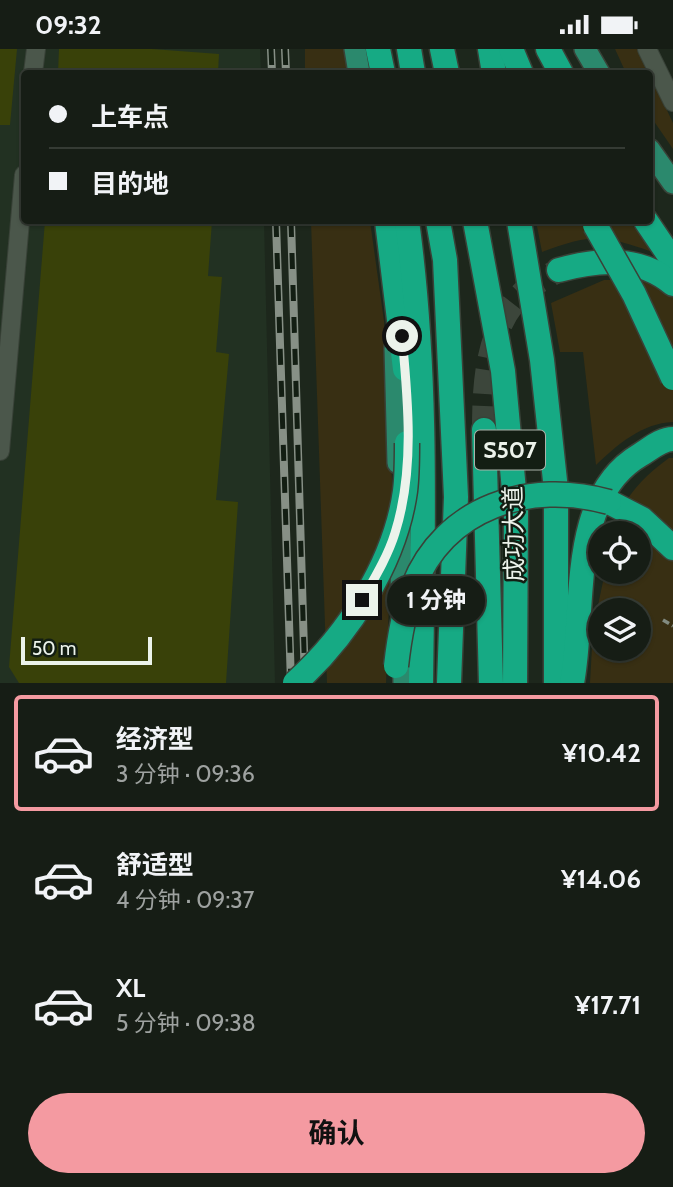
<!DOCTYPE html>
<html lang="zh">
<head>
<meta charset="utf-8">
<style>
  :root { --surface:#161d15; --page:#232a22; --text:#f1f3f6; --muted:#9ea2a0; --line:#353b34; --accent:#f49aa1 }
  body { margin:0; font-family:Cabin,"Noto Sans SC",sans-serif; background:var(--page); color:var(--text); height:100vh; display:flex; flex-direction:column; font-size:26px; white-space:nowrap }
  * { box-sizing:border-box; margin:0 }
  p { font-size:23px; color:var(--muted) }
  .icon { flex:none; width:38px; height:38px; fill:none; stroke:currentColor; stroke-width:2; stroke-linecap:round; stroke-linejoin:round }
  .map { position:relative; height:634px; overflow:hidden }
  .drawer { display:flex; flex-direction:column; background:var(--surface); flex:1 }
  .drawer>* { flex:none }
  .top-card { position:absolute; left:21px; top:21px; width:632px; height:154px; border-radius:7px; box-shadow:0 2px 5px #0004,0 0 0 2px var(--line); display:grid; align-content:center; height:154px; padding:0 28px; background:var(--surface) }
  .fabs { position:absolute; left:588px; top:472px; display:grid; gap:14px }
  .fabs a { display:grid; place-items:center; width:63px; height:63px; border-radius:50%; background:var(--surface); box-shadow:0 2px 5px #0004,0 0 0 2px var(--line); font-size:35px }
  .scale { position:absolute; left:21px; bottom:18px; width:131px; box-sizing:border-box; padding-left:7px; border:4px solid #ecf3eb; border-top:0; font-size:19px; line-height:24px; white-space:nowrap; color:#ecf3eb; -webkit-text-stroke:5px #131e13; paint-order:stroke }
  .end { position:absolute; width:32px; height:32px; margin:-16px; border:9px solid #ecf3eb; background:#111; box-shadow:0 0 0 4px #111 }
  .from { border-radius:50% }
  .bubble { position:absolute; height:49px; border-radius:24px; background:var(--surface); box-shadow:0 2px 5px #0004,0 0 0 2px var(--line); font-size:23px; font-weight:700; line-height:49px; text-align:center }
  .top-card b { display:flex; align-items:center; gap:24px; height:66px; font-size:26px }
  .top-card b+b { border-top:2px solid var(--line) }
  .top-card i { width:18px; height:18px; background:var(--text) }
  ul { padding:12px 0 0; list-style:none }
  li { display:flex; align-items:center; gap:21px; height:116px; margin:0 14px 10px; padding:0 14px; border:4px solid transparent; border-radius:7px }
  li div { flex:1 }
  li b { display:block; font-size:26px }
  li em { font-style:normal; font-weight:700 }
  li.active { border-color:var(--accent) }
  li>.icon { width:63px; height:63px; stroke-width:1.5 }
  .action { display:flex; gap:14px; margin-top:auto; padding:14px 28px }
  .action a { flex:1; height:80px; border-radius:42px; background:var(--accent); color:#111; font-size:28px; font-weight:700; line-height:80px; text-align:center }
  .status { display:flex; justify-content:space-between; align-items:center; height:49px; padding:0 35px; background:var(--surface); direction:ltr }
  .status svg { height:19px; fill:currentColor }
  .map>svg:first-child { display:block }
  .built { fill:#223122 }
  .green { fill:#382f13; fill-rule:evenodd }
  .building { fill:#394109 }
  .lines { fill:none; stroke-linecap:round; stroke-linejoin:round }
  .highway-tunnel { stroke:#3c463b; stroke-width:24; stroke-dasharray:24 12; stroke-linecap:butt }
  .minor-casing { stroke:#394238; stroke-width:20 }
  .major-casing { stroke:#394238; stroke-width:24 }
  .highway-casing { stroke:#394238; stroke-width:27 }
  .path { stroke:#828b81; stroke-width:3.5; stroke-dasharray:7 3.5; stroke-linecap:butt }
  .minor { stroke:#4b574b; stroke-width:18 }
  .major { stroke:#2b896d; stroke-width:21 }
  .highway { stroke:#16aa84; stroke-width:24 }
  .rail-casing { stroke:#879086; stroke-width:8 }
  .rail { stroke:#131e13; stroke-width:5; stroke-dasharray:16; stroke-linecap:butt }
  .highway-bridge-casing { stroke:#394238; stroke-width:27; stroke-linecap:butt }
  .highway-bridge { stroke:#16aa84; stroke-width:24 }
  .route { stroke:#ecf3eb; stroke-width:9 }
  .labels { text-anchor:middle; stroke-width:5; stroke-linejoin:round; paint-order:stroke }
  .shield { fill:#131e13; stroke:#abb3aa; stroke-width:2 }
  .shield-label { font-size:23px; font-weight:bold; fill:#ecf3eb }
  .street-label { font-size:24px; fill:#ecf3eb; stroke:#131e13 }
</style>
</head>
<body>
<div class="status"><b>09:32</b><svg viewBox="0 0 49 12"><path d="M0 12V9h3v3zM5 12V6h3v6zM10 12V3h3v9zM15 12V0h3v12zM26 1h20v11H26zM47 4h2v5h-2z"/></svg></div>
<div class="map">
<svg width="673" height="634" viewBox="0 0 673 634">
  <rect width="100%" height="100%" fill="#1d271c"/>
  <polygon class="built" points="0,0 260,0 261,24 24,24 24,172 264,172 275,634 0,634"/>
  <g class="green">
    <polygon points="305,0 347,0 350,24 305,24"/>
    <polygon points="615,0 638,0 673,74 673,100 649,65 649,24 626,24"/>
    <polygon points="311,172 370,172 384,272 393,449 386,634 327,634"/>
    <path d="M536 172H629L655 204C604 186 593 184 542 203Z"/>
    <path d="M604 231H640L673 245V373C642 374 617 396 596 416L583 303H560L551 254Z"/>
    <path d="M669 409H673V634H590L593 580 605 523H639V485H613C621 451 641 429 669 409ZM600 562H639V600H600Z"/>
  </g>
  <g class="building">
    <polygon points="0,0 17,0 10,76 0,76"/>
    <polygon points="59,0 152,0 219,5 218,24 58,24"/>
    <polygon points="45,172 212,172 208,227 222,228 216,303 229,305 216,451 238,453 226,634 19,634 9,618"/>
  </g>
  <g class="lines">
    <path class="highway-tunnel" d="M484 381C484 333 487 274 527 240 536 233 549 227 559 221"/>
    <g class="minor-casing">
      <g id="minor">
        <polyline points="647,0 673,53"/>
        <polyline points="33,24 36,0"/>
        <polyline points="0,402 24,126"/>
      </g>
    </g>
    <g class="major-casing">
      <g id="major">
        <polyline points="355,0 359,24"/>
        <polyline points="585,0 599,24"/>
        <polyline points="649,100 673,134"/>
        <polyline points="395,299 398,414"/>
        <polyline points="400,477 402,564"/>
        <polyline points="403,600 404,634"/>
      </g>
    </g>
    <g class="highway-casing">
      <g id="highway">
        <polyline points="378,0 383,24"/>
        <polyline points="409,0 413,24"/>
        <polyline points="442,0 447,24"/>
        <polyline points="490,0 494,24"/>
        <polyline points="511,0 521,24"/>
        <polyline points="548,0 561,24"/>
        <polyline points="387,172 405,320"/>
        <path d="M407 172C428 325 423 480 421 634"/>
        <polyline points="438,172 445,211 456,448 449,634"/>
        <polyline points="475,172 503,322 516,463 515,634"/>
        <polyline points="519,172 542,311 556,441 556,634"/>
        <polyline points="646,172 673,212"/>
        <path d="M559 221C600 210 639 207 673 235"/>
        <polyline points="484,381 491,634"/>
        <polyline points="609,453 642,470 673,499"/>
        <path d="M572 634C586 561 567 449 640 406 650 400 661 390 673 390"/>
      </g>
    </g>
    <polyline class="path" points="663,571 673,577"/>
    <use href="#minor" class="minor"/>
    <use href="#major" class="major"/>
    <use href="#highway" class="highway"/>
    <g class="rail-casing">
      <g id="rail">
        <polyline points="271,0 272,24"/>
        <polyline points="285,0 286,24"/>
        <polyline points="276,172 291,634"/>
        <polyline points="291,172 305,634"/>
      </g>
    </g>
    <use href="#rail" class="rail"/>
    <g class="highway-bridge-casing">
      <g id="highway-bridge">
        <polyline points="595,176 634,245 673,329"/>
        <path d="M396 617C399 590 403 564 413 538 445 457 530 431 609 453"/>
        <path d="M295 634C348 586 395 514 405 442 407 426 407 410 407 394"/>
      </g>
    </g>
    <use href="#highway-bridge" class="highway-bridge"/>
  </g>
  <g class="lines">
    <path class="route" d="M362 551C374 530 388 507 395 484 415 421 408 351 402 287"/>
  </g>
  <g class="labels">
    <rect class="shield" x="475" y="381.5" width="70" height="39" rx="5"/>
    <g class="shield-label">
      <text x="510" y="409">S507</text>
    </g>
    <g class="street-label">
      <text transform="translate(514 485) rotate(-91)" y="8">成功大道</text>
    </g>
  </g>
</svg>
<div class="fabs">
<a><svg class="icon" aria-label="locate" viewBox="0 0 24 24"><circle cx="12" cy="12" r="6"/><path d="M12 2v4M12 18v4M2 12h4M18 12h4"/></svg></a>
<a><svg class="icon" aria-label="layers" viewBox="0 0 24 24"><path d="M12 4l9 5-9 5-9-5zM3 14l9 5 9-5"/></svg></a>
</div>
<div class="scale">50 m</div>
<i class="end from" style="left:402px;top:287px"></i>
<i class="end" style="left:362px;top:551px"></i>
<div class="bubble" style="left:387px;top:527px;width:98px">1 分钟</div>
<div class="top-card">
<b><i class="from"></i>上车点</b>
<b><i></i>目的地</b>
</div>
</div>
<section class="drawer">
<ul>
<li class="active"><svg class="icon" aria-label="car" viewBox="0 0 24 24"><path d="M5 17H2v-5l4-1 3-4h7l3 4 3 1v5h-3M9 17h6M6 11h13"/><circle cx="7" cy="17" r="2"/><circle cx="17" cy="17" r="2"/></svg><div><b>经济型</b><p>3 分钟 · 09:36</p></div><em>¥10.42</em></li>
<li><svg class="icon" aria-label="car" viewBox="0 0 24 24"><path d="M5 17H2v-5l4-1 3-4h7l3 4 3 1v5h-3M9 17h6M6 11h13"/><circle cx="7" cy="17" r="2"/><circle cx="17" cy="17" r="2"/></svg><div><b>舒适型</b><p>4 分钟 · 09:37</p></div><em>¥14.06</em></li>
<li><svg class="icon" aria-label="car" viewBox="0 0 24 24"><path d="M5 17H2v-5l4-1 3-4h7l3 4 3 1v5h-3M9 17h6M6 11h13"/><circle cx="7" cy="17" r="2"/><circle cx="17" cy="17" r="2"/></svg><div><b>XL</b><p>5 分钟 · 09:38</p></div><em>¥17.71</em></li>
</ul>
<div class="action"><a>确认</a></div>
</section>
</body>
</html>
